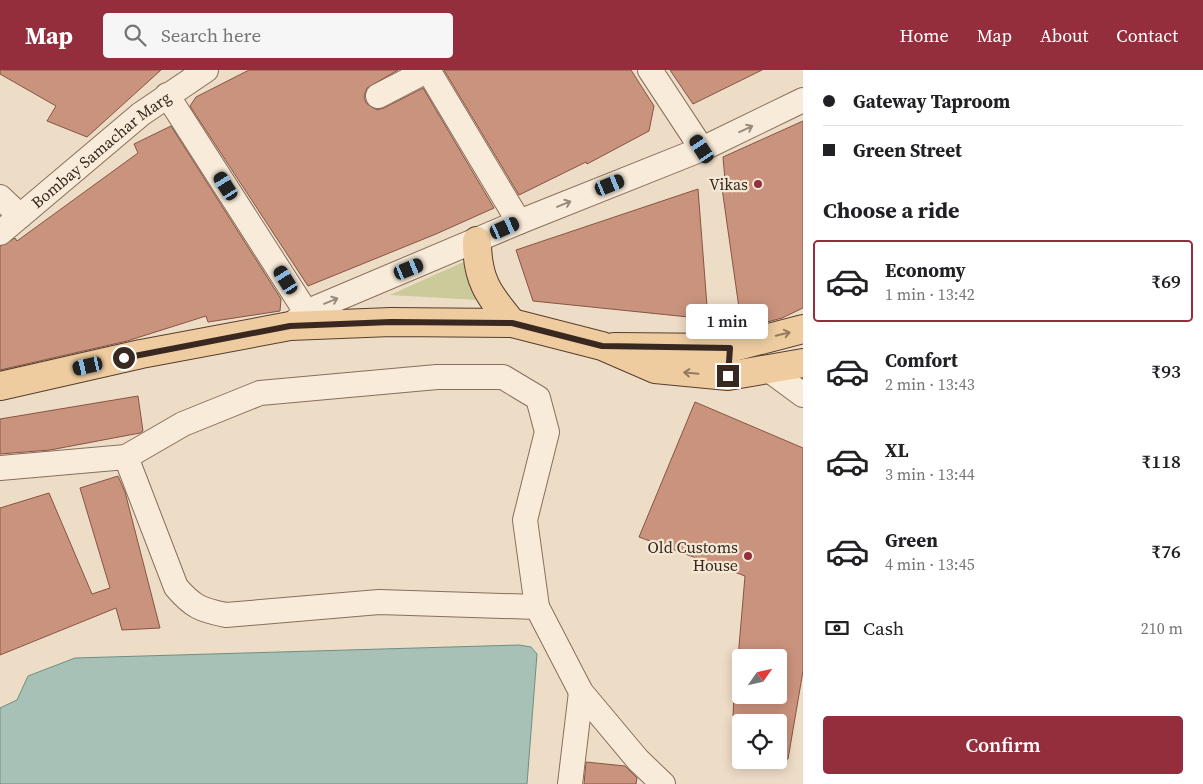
<!DOCTYPE html>
<html lang="en">
<head>
<meta charset="utf-8">
<style>
  :root { --surface:#fff; --page:#f6f6f6; --text:#202124; --muted:#757577; --line:#e0e0e0; --accent:#952e3c }
  body { margin:0; font-family:"Source Serif 4",serif; background:var(--page); color:var(--text); height:100vh; display:flex; flex-direction:column; font-size:19px; white-space:nowrap }
  * { box-sizing:border-box; margin:0 }
  p { font-size:16px; color:var(--muted) }
  .icon { flex:none; width:28px; height:28px; fill:none; stroke:currentColor; stroke-width:2; stroke-linecap:round; stroke-linejoin:round }
  .map { position:relative; flex:1; overflow:hidden }
  .details { display:flex; flex-direction:column; background:var(--surface); width:400px }
  .details>* { flex:none }
  .guide { display:grid; align-content:center; height:110px; padding:0 20px; background:var(--surface) }
  .needle { width:32px; rotate:56deg }
  .fabs { position:absolute; left:732px; top:579px; display:grid; gap:10px }
  .fabs a { display:grid; place-items:center; width:55px; height:55px; border-radius:5px; background:var(--surface); box-shadow:0 2px 12px #0003; font-size:25px }
  .end { position:absolute; width:22px; height:22px; margin:-11px; border:6px solid #382820; background:#fff; box-shadow:0 0 0 2px #fff }
  .from { border-radius:50% }
  .bubble { position:absolute; height:35px; border-radius:5px; background:var(--surface); box-shadow:0 2px 12px #0003; font-size:16px; font-weight:600; line-height:35px; text-align:center }
  .car { position:absolute; width:15px; height:30px; margin:-15px -8px; border-radius:6px; box-shadow:0 0 4px 1px #0007; background:linear-gradient(#222 24%,#8ab4d8 0 40%,#222 0 76%,#8ab4d8 0 86%,#222 0) }
  .guide b { display:flex; align-items:center; gap:18px; height:48px; font-size:19px }
  .guide b+b { border-top:1px solid var(--line) }
  .guide i { width:12px; height:12px; background:var(--text) }
  ul { padding:0; list-style:none }
  li { display:flex; align-items:center; gap:15px; height:82px; margin:0 10px 8px; padding:0 10px; border:2px solid transparent; border-radius:5px }
  li div { flex:1 }
  li b { display:block; font-size:19px }
  li em { font-style:normal; font-weight:600 }
  li.on { border-color:var(--accent) }
  li>.icon { width:45px; height:45px; stroke-width:1.5 }
  h2 { padding:0 20px; font-size:22px; line-height:60px }
  .pay { display:flex; align-items:center; gap:12px; height:55px; padding:0 20px; font-size:19px }
  .pay p { margin-inline-start:auto }
  .button { display:flex; gap:10px; margin-top:auto; padding:10px 20px }
  .button a { flex:1; height:58px; border-radius:5px; background:var(--accent); color:#fff; font-size:20px; font-weight:600; line-height:58px; text-align:center }
  header { display:flex; align-items:center; gap:30px; box-sizing:border-box; height:70px; padding:0 25px; background:var(--accent); color:#fff }
  header strong { font-size:24px }
  nav { display:flex; gap:28px; margin-inline-start:auto; font-size:18px }
  .search { width:350px; height:45px; background:var(--page); display:flex; align-items:center; gap:12px; box-sizing:border-box; padding:0 18px; border-radius:5px; color:var(--muted); font-size:19px }
  main { display:flex; flex:1; min-height:0 }
  .map>svg:first-child { display:block }
  .green { fill:#cbca9a }
  .water { fill:#a7c1b6; stroke:#6e8f82 }
  .building { fill:#ca937d; stroke:#865543 }
  .lines { fill:none; stroke-linecap:round; stroke-linejoin:round }
  .minor-casing { stroke:#886e5c; stroke-width:26 }
  .major-casing { stroke:#563d30; stroke-width:30 }
  .minor { stroke:#f8ebd9; stroke-width:24 }
  .major { stroke:#eecca0; stroke-width:28 }
  .oneway { stroke:#988a7c }
  .oneway2 { stroke:#937a60 }
  .route { stroke:#382820; stroke-width:6 }
  .poi-dot { fill:#952e3c; stroke:#f4e8d5; stroke-width:2 }
  .labels { text-anchor:middle; stroke-width:4.5; stroke-linejoin:round; paint-order:stroke }
  .street-label { font-size:16px; fill:#382820; stroke:#f4e8d5 }
  .poi-label { font-size:16px; fill:#382820; stroke:#f4e8d5; text-anchor:end }
</style>
</head>
<body>
<header>
<strong>Map</strong>
<div class="search"><svg class="icon" aria-label="search" viewBox="0 0 24 24"><circle cx="10" cy="10" r="6"/><path d="M15 15l6 6"/></svg>Search here</div>
<nav><a>Home</a><a>Map</a><a>About</a><a>Contact</a></nav>
</header>
<main>
<div class="map">
<svg width="803" height="714" viewBox="0 0 803 714">
  <rect width="100%" height="100%" fill="#eddcc6"/>
  <polygon class="green" points="468,190 478,230 390,225"/>
  <polygon class="water" points="519,575 531,577 537,584 527,714 0,714 0,638 17,630 28,606 75,588"/>
  <g class="building">
    <polygon points="0,0 161,0 87,67 47,51 56,36 0,4"/>
    <polygon points="249,0 398,0 367,18 364,26 366,33 377,40 384,38 423,18 494,138 436,164 308,216 190,36 196,27"/>
    <polygon points="444,0 631,0 654,36 649,61 587,94 586,92 519,125"/>
    <polygon points="670,0 762,0 693,34"/>
    <polygon points="803,51 803,238 782,248 742,259 721,111 725,110 723,87"/>
    <polygon points="171,56 281,229 280,241 208,252 206,246 127,271 0,300 0,176 15,168 17,171 138,83 134,74"/>
    <polygon points="698,119 708,249 533,231 516,180"/>
    <polygon points="138,326 143,361 140,363 50,380 0,384 0,349"/>
    <polygon points="695,332 803,378 803,601 788,689 779,689 779,652 760,652 733,646 734,625 779,625 779,588 738,588 745,506 639,467"/>
    <polygon points="118,406 125,422 160,558 122,560 116,538 0,585 0,438 49,423 92,524 110,518 80,418"/>
    <polygon points="586,692 625,696 637,708 636,714 584,714"/>
  </g>
  <g class="lines">
    <g class="minor-casing">
      <g id="minor">
        <polyline points="428,0 519,152"/>
        <polyline points="650,0 702,79"/>
        <polyline points="167,25 306,242"/>
        <polyline points="378,26 428,0"/>
        <polyline points="0,127 20,146"/>
        <path id="s1" d="M0 163 141 44 206 0"/>
        <polyline points="290,256 306,242 519,152 702,79 803,30"/>
        <polyline points="769,300 803,325"/>
        <path d="M126 387 176 517C193 537 201 540 226 545L379 532 537 537"/>
        <polyline points="0,398 126,387 183,354 260,323 437,307 503,307 538,328 547,362 525,450 537,537 581,622 638,690 663,714"/>
        <polyline points="570,714 581,622"/>
      </g>
    </g>
    <g class="major-casing">
      <g id="major">
        <path d="M477 171C477 210 488 224 512 253"/>
        <polyline points="614,277 730,278 803,259"/>
        <polyline points="0,316 141,284 290,256 391,252 512,253 602,276 655,299 728,306 803,293"/>
      </g>
    </g>
    <use href="#minor" class="minor"/>
    <use href="#major" class="major"/>
  </g>
  <defs><path id="oneway-shaft" d="M-6 0H5M1.5-3L5.5 0L1.5 3" fill="none" stroke-width="1.6" stroke-linecap="round" stroke-linejoin="round" transform="scale(1.25)"/></defs>
  <g class="oneway">
    <use href="#oneway-shaft" transform="translate(746 59) rotate(-25)"/>
    <use href="#oneway-shaft" transform="translate(564 134) rotate(-22)"/>
    <use href="#oneway-shaft" transform="translate(331 231) rotate(-22)"/>
  </g>
  <g class="oneway2">
    <use href="#oneway-shaft" transform="translate(783 264) rotate(-14)"/>
    <use href="#oneway-shaft" transform="translate(691 303) rotate(-175)"/>
  </g>
  <g class="lines">
    <polyline class="route" points="124,288 290,256 391,252 512,253 602,276 730,278 728,306"/>
  </g>
  <g class="poi-dot">
    <circle cx="758" cy="114" r="5"/>
    <circle cx="748" cy="486" r="5"/>
  </g>
  <g class="labels">
    <g class="street-label">
      <text dy="6" stroke="none"><textPath href="#s1" startOffset="131">Bombay Samachar Marg</textPath></text>
    </g>
    <g class="poi-label">
      <text x="748" y="120">Vikas</text>
      <text x="738" y="483">Old Customs<tspan x="738" dy="18">House</tspan></text>
    </g>
  </g>
</svg>
<div class="fabs">
<a><svg class="needle" viewBox="-14 -14 28 28"><path d="M0-13l5 13h-10z" fill="#e53935"/><path d="M0 13l5-13h-10z" fill="#757577"/></svg></a>
<a><svg class="icon" aria-label="locate" viewBox="0 0 24 24"><circle cx="12" cy="12" r="6"/><path d="M12 2v4M12 18v4M2 12h4M18 12h4"/></svg></a>
</div>
<i class="end from" style="left:124px;top:288px"></i>
<i class="end" style="left:728px;top:306px"></i>
<div class="bubble" style="left:686px;top:234px;width:82px">1 min</div>
<i class="car" style="left:702px;top:79px;rotate:327deg"></i>
<i class="car" style="left:610px;top:115px;rotate:68deg"></i>
<i class="car" style="left:226px;top:116px;rotate:328deg"></i>
<i class="car" style="left:505px;top:158px;rotate:66deg"></i>
<i class="car" style="left:409px;top:199px;rotate:68deg"></i>
<i class="car" style="left:286px;top:210px;rotate:328deg"></i>
<i class="car" style="left:88px;top:296px;rotate:257deg"></i>
</div>
<section class="details">
<div class="guide">
<b><i class="from"></i>Gateway Taproom</b>
<b><i></i>Green Street</b>
</div>
<h2>Choose a ride</h2>
<ul>
<li class="on"><svg class="icon" aria-label="car" viewBox="0 0 24 24"><path d="M5 17H2v-5l4-1 3-4h7l3 4 3 1v5h-3M9 17h6M6 11h13"/><circle cx="7" cy="17" r="2"/><circle cx="17" cy="17" r="2"/></svg><div><b>Economy</b><p>1 min · 13:42</p></div><em>₹69</em></li>
<li><svg class="icon" aria-label="car" viewBox="0 0 24 24"><path d="M5 17H2v-5l4-1 3-4h7l3 4 3 1v5h-3M9 17h6M6 11h13"/><circle cx="7" cy="17" r="2"/><circle cx="17" cy="17" r="2"/></svg><div><b>Comfort</b><p>2 min · 13:43</p></div><em>₹93</em></li>
<li><svg class="icon" aria-label="car" viewBox="0 0 24 24"><path d="M5 17H2v-5l4-1 3-4h7l3 4 3 1v5h-3M9 17h6M6 11h13"/><circle cx="7" cy="17" r="2"/><circle cx="17" cy="17" r="2"/></svg><div><b>XL</b><p>3 min · 13:44</p></div><em>₹118</em></li>
<li><svg class="icon" aria-label="car" viewBox="0 0 24 24"><path d="M5 17H2v-5l4-1 3-4h7l3 4 3 1v5h-3M9 17h6M6 11h13"/><circle cx="7" cy="17" r="2"/><circle cx="17" cy="17" r="2"/></svg><div><b>Green</b><p>4 min · 13:45</p></div><em>₹76</em></li>
</ul>
<div class="pay"><svg class="icon" aria-label="cash" viewBox="0 0 24 24"><path d="M3 7h18v10H3z"/><circle cx="12" cy="12" r="2"/></svg>Cash<p>210 m</p></div>
<div class="button"><a>Confirm</a></div>
</section>
</main>
</body>
</html>
